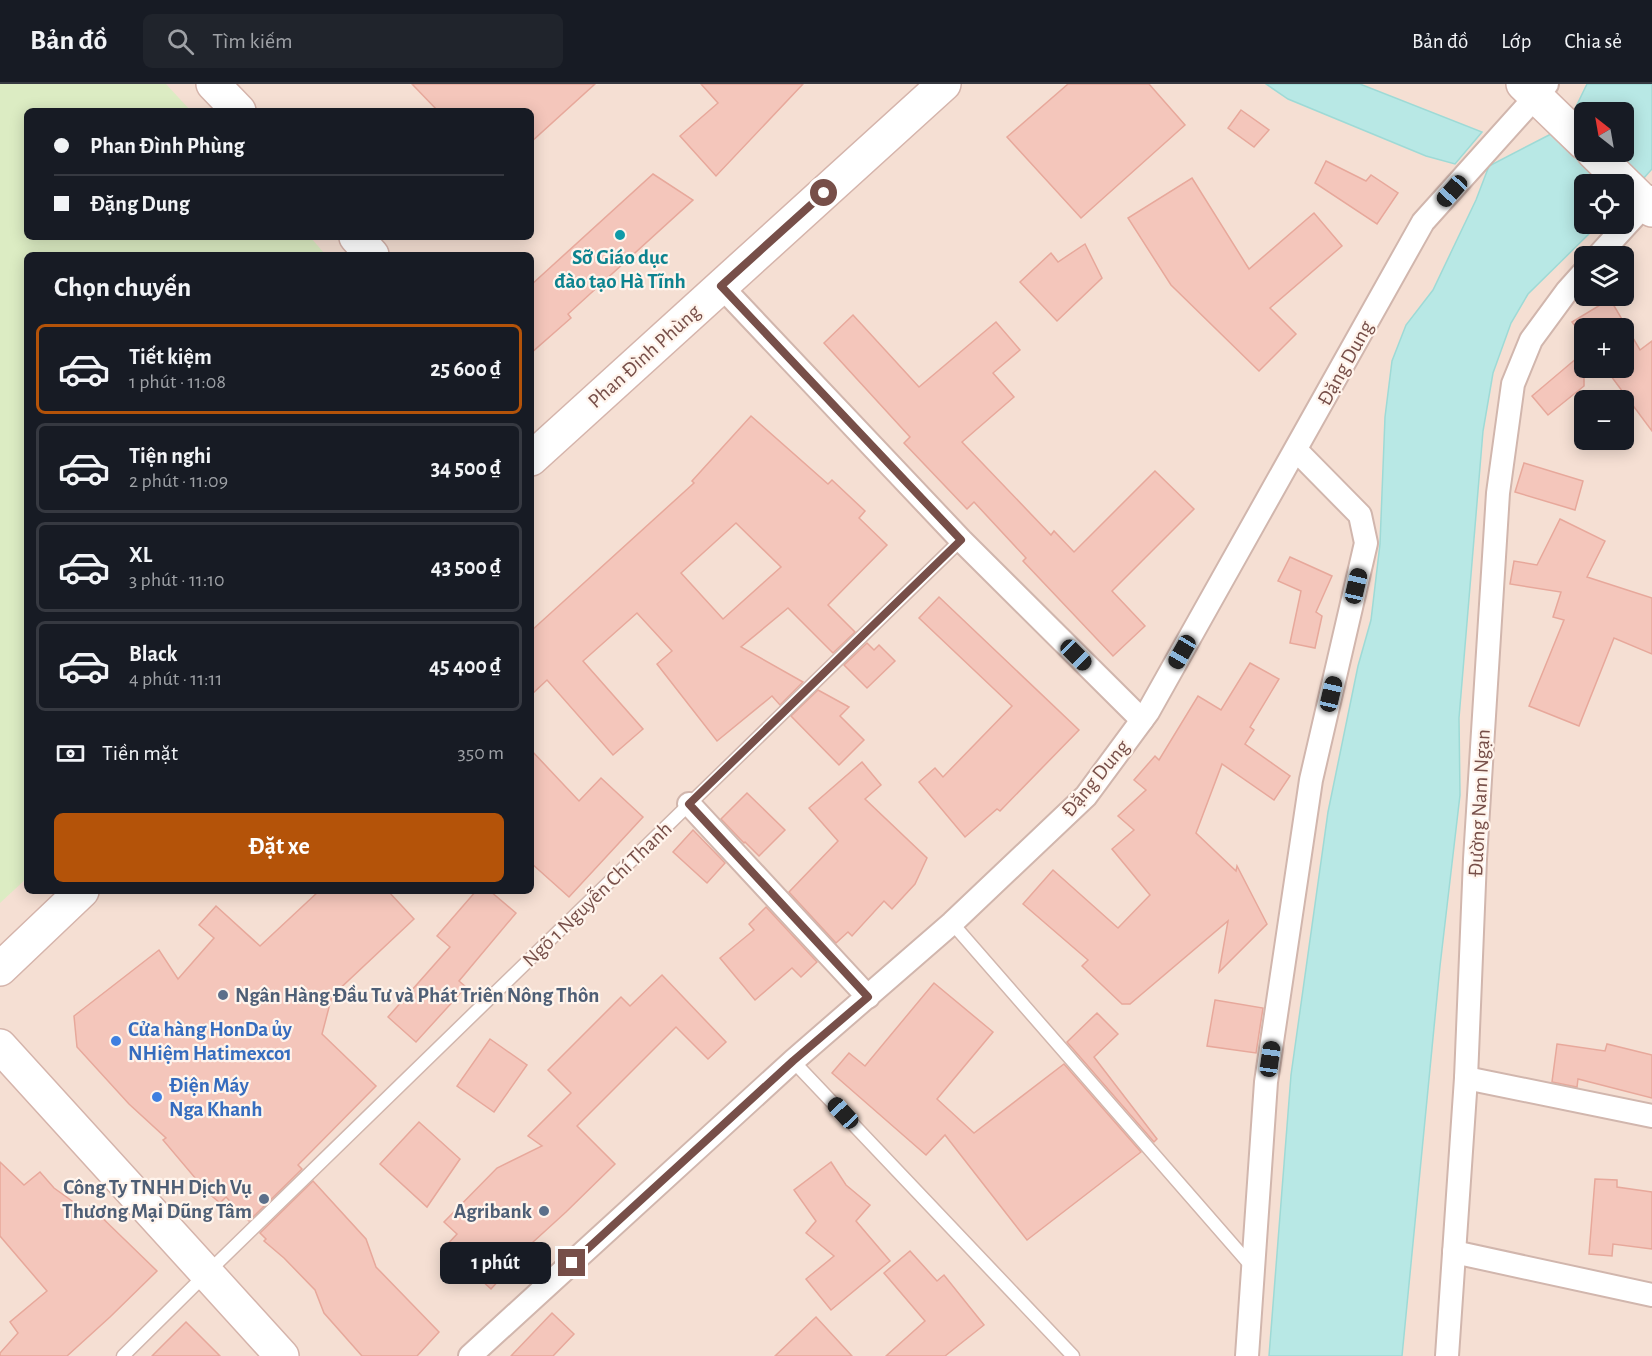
<!DOCTYPE html>
<html lang="vi">
<head>
<meta charset="utf-8">
<style>
  :root { --surface:#171b24; --page:#20242c; --text:#f1f3f6; --muted:#9ea1a6; --line:#363941; --accent:#b45309 }
  body { margin:0; font-family:"Alegreya Sans",sans-serif; background:var(--page); color:var(--text); height:100vh; display:flex; flex-direction:column; font-size:22px; white-space:nowrap }
  * { box-sizing:border-box; margin:0 }
  p { font-size:20px; color:var(--muted) }
  .icon { flex:none; width:33px; height:33px; fill:none; stroke:currentColor; stroke-width:2; stroke-linecap:round; stroke-linejoin:round }
  .map { position:relative; flex:1; overflow:hidden }
  .panel { position:absolute; left:24px; top:168px; width:510px; height:642px; display:flex; flex-direction:column; background:var(--surface); border-radius:9px; box-shadow:0 3px 15px #0003 }
  .panel>* { flex:none }
  .guide { position:absolute; left:24px; top:24px; width:510px; height:132px; border-radius:9px; box-shadow:0 3px 15px #0003; display:grid; align-content:center; height:132px; padding:0 30px; background:var(--surface) }
  .needle { width:39px; rotate:329deg }
  .fabs { position:absolute; left:1574px; top:18px; display:grid; gap:12px }
  .fabs a { display:grid; place-items:center; width:60px; height:60px; border-radius:9px; background:var(--surface); box-shadow:0 3px 15px #0003; font-size:30px }
  .end { position:absolute; width:27px; height:27px; margin:-14px; border:8px solid #774f49; background:#fff; box-shadow:0 0 0 3px #fff }
  .from { border-radius:50% }
  .bubble { position:absolute; height:42px; border-radius:9px; background:var(--surface); box-shadow:0 3px 15px #0003; font-size:20px; font-weight:600; line-height:42px; text-align:center }
  .car { position:absolute; width:18px; height:36px; margin:-18px -9px; border-radius:8px; box-shadow:0 0 4px 2px #0007; background:linear-gradient(#222 24%,#8ab4d8 0 40%,#222 0 76%,#8ab4d8 0 86%,#222 0) }
  .guide b { display:flex; align-items:center; gap:21px; height:57px; font-size:22px }
  .guide b+b { border-top:2px solid var(--line) }
  .guide i { width:15px; height:15px; background:var(--text) }
  ul { padding:0; list-style:none }
  li { display:flex; align-items:center; gap:18px; height:90px; margin:0 12px 9px; padding:0 18px; border:3px solid var(--line); border-radius:9px }
  li div { flex:1 }
  li b { display:block; font-size:22px }
  li em { font-style:normal; font-weight:600 }
  li.on { border-color:var(--accent) }
  li>.icon { width:54px; height:54px; stroke-width:1.5 }
  h2 { padding:0 30px; font-size:27px; line-height:72px }
  .pay { display:flex; align-items:center; gap:15px; height:66px; padding:0 30px; font-size:22px }
  .pay p { margin-inline-start:auto }
  .button { display:flex; gap:12px; margin-top:auto; padding:12px 30px }
  .button a { flex:1; height:69px; border-radius:9px; background:var(--accent); color:#fff; font-size:24px; font-weight:600; line-height:69px; text-align:center }
  header { display:flex; align-items:center; gap:36px; box-sizing:border-box; height:84px; padding:0 30px; background:var(--surface); border-bottom:2px solid var(--line) }
  header strong { font-size:28px }
  nav { display:flex; gap:33px; margin-inline-start:auto; font-size:21px }
  .search { width:420px; height:54px; background:var(--page); display:flex; align-items:center; gap:15px; box-sizing:border-box; padding:0 21px; border-radius:9px; color:var(--muted); font-size:22px }
  .map>svg:first-child { display:block }
  .residential { fill:#f5dfd3; fill-rule:evenodd }
  .green { fill:#dcecc3 }
  .water { fill:#b8e8e5; stroke:#9edad6; stroke-width:1.5; fill-rule:evenodd }
  .building { fill:#f4c6bb; stroke:#e7a89b; stroke-width:1.5; fill-rule:evenodd }
  .lines { fill:none; stroke-linecap:round; stroke-linejoin:round }
  .lane-casing { stroke:#d1b6ad; stroke-width:15 }
  .street-casing { stroke:#d1b6ad; stroke-width:26 }
  .secondary-casing { stroke:#d5b4ab; stroke-width:36 }
  .lane { stroke:#fff; stroke-width:12 }
  .street { stroke:#fff; stroke-width:22 }
  .secondary { stroke:#fff; stroke-width:33 }
  .route { stroke:#774f49; stroke-width:8 }
  .culture-dot { fill:#0f9aa8; stroke:#fff4ec; stroke-width:2 }
  .service-dot { fill:#5c6f8a; stroke:#fff4ec; stroke-width:2 }
  .shop-dot { fill:#3f7fe0; stroke:#fff4ec; stroke-width:2 }
  .labels { text-anchor:middle; stroke-width:4.5; stroke-linejoin:round; paint-order:stroke }
  .culture-label { font-size:21px; font-weight:bold; fill:#0d838f; stroke:#fff4ec }
  .street-label { font-size:21px; fill:#774f49; stroke:#fff4ec }
  .service-label { font-size:21px; font-weight:bold; fill:#4e5e75; stroke:#fff4ec; text-anchor:end }
  .shop-label { font-size:21px; font-weight:bold; fill:#366cbe; stroke:#fff4ec; text-anchor:start }
</style>
</head>
<body>
<header>
<strong>Bản đồ</strong>
<div class="search"><svg class="icon" aria-label="search" viewBox="0 0 24 24"><circle cx="10" cy="10" r="6"/><path d="M15 15l6 6"/></svg>Tìm kiếm</div>
<nav><a>Bản đồ</a><a>Lớp</a><a>Chia sẻ</a></nav>
</header>
<div class="map">
<svg width="1652" height="1272" viewBox="0 0 1652 1272">
  <rect width="100%" height="100%" fill="#fdefe5"/>
  <path class="residential" d="M0 0H1652V1272H0ZM27 27H531V153H27ZM1584 28H1623V68H1584ZM1584 100H1623V140H1584ZM27 171H531V807H27ZM1584 172H1623V212H1584ZM1584 244H1623V284H1584ZM1584 316H1623V356H1584Z"/>
  <polygon class="green" points="0,0 166,0 191,27 27,27 27,153 310,153 326,171 27,171 27,794 0,819"/>
  <g class="water">
    <polygon points="1266,0 1360,0 1482,48 1455,80 1426,72 1288,15"/>
    <path d="M1587 0H1652V85L1634 105 1623 100H1584V140H1599L1528 210 1511 239 1493 289 1483 347 1459 634 1460 711 1440 882 1402 1272H1269L1291 991 1328 728 1358 582 1371 536 1380 460 1385 333 1392 277 1406 241 1433 206 1476 116 1489 82 1551 50 1571 33ZM1584 28H1623V68H1584Z"/>
  </g>
  <g class="building">
    <polygon points="412,0 595,0 531,58 531,27 438,27"/>
    <polygon points="701,0 803,0 716,92 680,52 718,19"/>
    <polygon points="1068,0 1149,0 1185,41 1081,134 1007,53"/>
    <polygon points="1241,26 1269,46 1254,63 1228,44"/>
    <polygon points="1326,77 1366,97 1371,91 1398,109 1377,140 1315,99"/>
    <polygon points="653,90 693,116 568,230 571,234 531,269 531,201"/>
    <polygon points="1192,94 1249,185 1314,129 1342,162 1270,224 1296,250 1259,287 1171,201 1128,134"/>
    <polygon points="1085,160 1102,194 1057,237 1020,198 1051,169 1058,178"/>
    <polygon points="1610,215 1640,266 1652,257 1652,347 1605,284 1623,284 1623,244 1584,244 1584,254 1572,238"/>
    <polygon points="853,231 919,303 996,238 1020,266 993,289 1014,313 962,358 1051,451 1054,447 1074,468 1155,387 1194,425 1112,507 1145,542 1113,572 1023,477 1026,474 974,418 967,425 904,359 910,353 824,259"/>
    <polygon points="1584,268 1584,302 1548,331 1532,312"/>
    <path d="M751 332 828 400 832 396 865 427 859 434 887 461 828 521 855 548 833 569 788 524 741 563 803 598 780 621 772 612 717 657 657 580 672 567 637 529 583 577 643 645 613 671 547 596 531 611V547L694 399 692 397ZM736 439 781 483 723 535 681 489Z"/>
    <polygon points="1524,379 1583,397 1575,426 1515,408"/>
    <polygon points="1560,435 1605,457 1587,493 1652,514 1652,570 1614,554 1579,642 1529,622 1564,536 1553,533 1561,508 1510,500 1514,477 1537,481"/>
    <polygon points="1290,473 1332,492 1316,528 1322,532 1315,564 1290,559 1301,507 1278,497"/>
    <polygon points="939,513 1079,646 1000,727 997,725 965,753 919,698 935,684 943,693 1012,622 919,534"/>
    <polygon points="867,559 874,566 879,561 895,577 867,604 844,581"/>
    <polygon points="1250,579 1279,595 1250,643 1254,646 1245,660 1290,692 1274,716 1222,680 1196,749 1236,787 1237,782 1267,840 1219,888 1228,837 1130,920 1122,920 1082,882 1088,876 1023,820 1053,786 1118,844 1150,811 1112,765 1134,746 1118,732 1146,706 1134,696 1155,672 1159,676 1198,612 1221,626"/>
    <polygon points="818,606 849,623 840,632 864,656 839,681 791,632"/>
    <polygon points="531,666 579,717 601,694 643,733 569,813 531,779"/>
    <polygon points="862,678 881,701 865,715 927,774 915,800 892,825 884,817 852,852 848,848 836,859 789,808 838,757 809,724"/>
    <polygon points="747,709 785,746 759,772 745,758 744,759 721,735"/>
    <polygon points="693,746 725,779 707,799 673,768"/>
    <polygon points="319,807 388,807 414,835 332,912 322,950 376,1002 298,1081 302,1085 249,1137 226,1113 220,1119 207,1108 163,1056 166,1054 129,1020 77,963 74,932 159,866 178,895 214,854 199,841 216,822 260,862"/>
    <polygon points="476,807 490,807 516,829 459,897 466,903 416,958 388,933 450,863 437,852"/>
    <polygon points="766,823 817,878 801,893 792,884 755,916 720,874 754,846 749,840"/>
    <polygon points="662,891 726,958 708,975 676,943 577,1042 615,1080 566,1128 521,1169 523,1170 491,1205 445,1163 457,1150 444,1138 497,1084 542,1062 528,1052 571,1009 548,986 621,913 630,922"/>
    <polygon points="934,899 993,948 937,1015 974,1049 1064,980 1141,1068 1027,1156 945,1051 926,1071 832,989 849,969 865,982"/>
    <polygon points="1215,916 1263,924 1256,969 1207,962"/>
    <polygon points="1097,929 1118,950 1094,973 1157,1055 1154,1058 1067,958"/>
    <polygon points="490,955 527,981 494,1028 457,1002"/>
    <polygon points="1557,960 1605,967 1607,960 1652,971 1652,1014 1578,995 1577,1003 1552,998"/>
    <polygon points="419,1038 460,1075 427,1123 380,1080"/>
    <polygon points="0,1078 24,1101 40,1088 54,1104 86,1127 90,1122 157,1187 110,1233 67,1272 0,1272 0,1269 18,1249 10,1238 47,1207 0,1152"/>
    <polygon points="831,1078 846,1101 870,1121 856,1137 890,1177 831,1226 806,1195 834,1172 806,1149 816,1137 794,1106"/>
    <polygon points="1595,1095 1617,1096 1617,1103 1652,1108 1652,1165 1613,1160 1612,1172 1589,1170"/>
    <polygon points="313,1097 366,1155 376,1183 439,1248 417,1272 362,1272 324,1229 315,1206 284,1174 264,1157 266,1155 260,1149"/>
    <polygon points="910,1167 937,1197 944,1191 984,1241 945,1272 886,1272 925,1237 884,1189"/>
    <polygon points="552,1229 574,1250 553,1272 511,1272"/>
    <polygon points="816,1233 852,1272 775,1272"/>
    <polygon points="186,1238 220,1272 152,1272"/>
  </g>
  <g class="lines">
    <g class="lane-casing">
      <g id="lane">
        <polyline points="952,839 1253,1184"/>
        <polyline points="793,977 1073,1272"/>
        <polyline points="123,1272 207,1189 961,456"/>
      </g>
    </g>
    <g class="street-casing">
      <g id="street">
        <polyline points="1598,172 1652,113"/>
        <polyline points="721,202 961,456 1142,636"/>
        <polyline points="689,720 868,913"/>
        <polyline points="1466,994 1652,1032"/>
        <polyline points="1454,1168 1652,1211"/>
        <polyline points="470,1272 793,977 952,839 1086,712 1148,628 1423,138 1547,0"/>
        <polyline points="1247,1272 1266,998 1311,696 1366,459 1360,431 1296,366"/>
        <polyline points="1447,1272 1466,994 1475,775 1498,409 1513,300 1531,256 1567,207 1584,188"/>
      </g>
    </g>
    <g class="secondary-casing">
      <g id="secondary">
        <polyline points="213,0 239,27"/>
        <polyline points="1523,0 1584,59"/>
        <polyline points="1593,68 1652,126"/>
        <polyline points="356,153 372,171"/>
        <polyline points="531,375 944,0"/>
        <polyline points="0,885 82,807"/>
        <polyline points="0,962 282,1272"/>
      </g>
    </g>
    <use href="#lane" class="lane"/>
    <use href="#street" class="street"/>
    <use href="#secondary" class="secondary"/>
  </g>
  <g class="lines">
    <polyline class="route" points="572,1179 793,977 868,913 689,720 961,456 721,202 824,109"/>
  </g>
  <circle class="culture-dot" cx="620" cy="151" r="6"/>
  <g class="service-dot">
    <circle cx="223" cy="911" r="6"/>
    <circle cx="264" cy="1115" r="6"/>
    <circle cx="544" cy="1127" r="6"/>
  </g>
  <g class="shop-dot">
    <circle cx="116" cy="957" r="6"/>
    <circle cx="157" cy="1013" r="6"/>
  </g>
  <g class="labels">
    <g class="culture-label">
      <text x="620" y="180">Sỡ Giáo dục<tspan x="620" dy="24">đào tạo Hà Tĩnh</tspan></text>
    </g>
    <g class="street-label">
      <text transform="translate(644 272) rotate(-42)" y="7">Phan Đình Phùng</text>
      <text transform="translate(1345 279) rotate(-61)" y="7">Đặng Dung</text>
      <text transform="translate(1095 694) rotate(-50)" y="7">Đặng Dung</text>
      <text transform="translate(1479 719) rotate(-87)" y="7">Đường Nam Ngạn</text>
      <text transform="translate(597 810) rotate(-44)" y="7">Ngõ 1 Nguyễn Chí Thanh</text>
    </g>
    <g class="service-label">
      <text x="235" y="918" text-anchor="start">Ngân Hàng Đầu Tư và Phát Triên Nông Thôn</text>
      <text x="252" y="1110">Công Ty TNHH Dịch Vụ<tspan x="252" dy="24">Thương Mại Dũng Tâm</tspan></text>
      <text x="532" y="1134">Agribank</text>
    </g>
    <g class="shop-label">
      <text x="128" y="952">Cửa hàng HonDa ủy<tspan x="128" dy="24">NHiệm Hatimexco1</tspan></text>
      <text x="169" y="1008">Điện Máy<tspan x="169" dy="24">Nga Khanh</tspan></text>
    </g>
  </g>
</svg>
<div class="fabs">
<a><svg class="needle" viewBox="-14 -14 28 28"><path d="M0-13l5 13h-10z" fill="#e53935"/><path d="M0 13l5-13h-10z" fill="#9ea1a6"/></svg></a>
<a><svg class="icon" aria-label="locate" viewBox="0 0 24 24"><circle cx="12" cy="12" r="6"/><path d="M12 2v4M12 18v4M2 12h4M18 12h4"/></svg></a>
<a><svg class="icon" aria-label="layers" viewBox="0 0 24 24"><path d="M12 4l9 5-9 5-9-5zM3 14l9 5 9-5"/></svg></a>
<a>+</a>
<a>−</a>
</div>
<i class="end from" style="left:824px;top:109px"></i>
<i class="end" style="left:572px;top:1179px"></i>
<div class="bubble" style="left:440px;top:1158px;width:111px">1 phút</div>
<i class="car" style="left:1452px;top:107px;rotate:222deg"></i>
<i class="car" style="left:1356px;top:502px;rotate:13deg"></i>
<i class="car" style="left:1182px;top:568px;rotate:210deg"></i>
<i class="car" style="left:1076px;top:571px;rotate:135deg"></i>
<i class="car" style="left:1331px;top:610px;rotate:13deg"></i>
<i class="car" style="left:1270px;top:975px;rotate:8deg"></i>
<i class="car" style="left:843px;top:1029px;rotate:317deg"></i>
<div class="guide">
<b><i class="from"></i>Phan Đình Phùng</b>
<b><i></i>Đặng Dung</b>
</div>
<section class="panel">
<h2>Chọn chuyến</h2>
<ul>
<li class="on"><svg class="icon" aria-label="car" viewBox="0 0 24 24"><path d="M5 17H2v-5l4-1 3-4h7l3 4 3 1v5h-3M9 17h6M6 11h13"/><circle cx="7" cy="17" r="2"/><circle cx="17" cy="17" r="2"/></svg><div><b>Tiết kiệm</b><p>1 phút · 11:08</p></div><em>25 600 ₫</em></li>
<li><svg class="icon" aria-label="car" viewBox="0 0 24 24"><path d="M5 17H2v-5l4-1 3-4h7l3 4 3 1v5h-3M9 17h6M6 11h13"/><circle cx="7" cy="17" r="2"/><circle cx="17" cy="17" r="2"/></svg><div><b>Tiện nghi</b><p>2 phút · 11:09</p></div><em>34 500 ₫</em></li>
<li><svg class="icon" aria-label="car" viewBox="0 0 24 24"><path d="M5 17H2v-5l4-1 3-4h7l3 4 3 1v5h-3M9 17h6M6 11h13"/><circle cx="7" cy="17" r="2"/><circle cx="17" cy="17" r="2"/></svg><div><b>XL</b><p>3 phút · 11:10</p></div><em>43 500 ₫</em></li>
<li><svg class="icon" aria-label="car" viewBox="0 0 24 24"><path d="M5 17H2v-5l4-1 3-4h7l3 4 3 1v5h-3M9 17h6M6 11h13"/><circle cx="7" cy="17" r="2"/><circle cx="17" cy="17" r="2"/></svg><div><b>Black</b><p>4 phút · 11:11</p></div><em>45 400 ₫</em></li>
</ul>
<div class="pay"><svg class="icon" aria-label="cash" viewBox="0 0 24 24"><path d="M3 7h18v10H3z"/><circle cx="12" cy="12" r="2"/></svg>Tiền mặt<p>350 m</p></div>
<div class="button"><a>Đặt xe</a></div>
</section>
</div>
</body>
</html>
